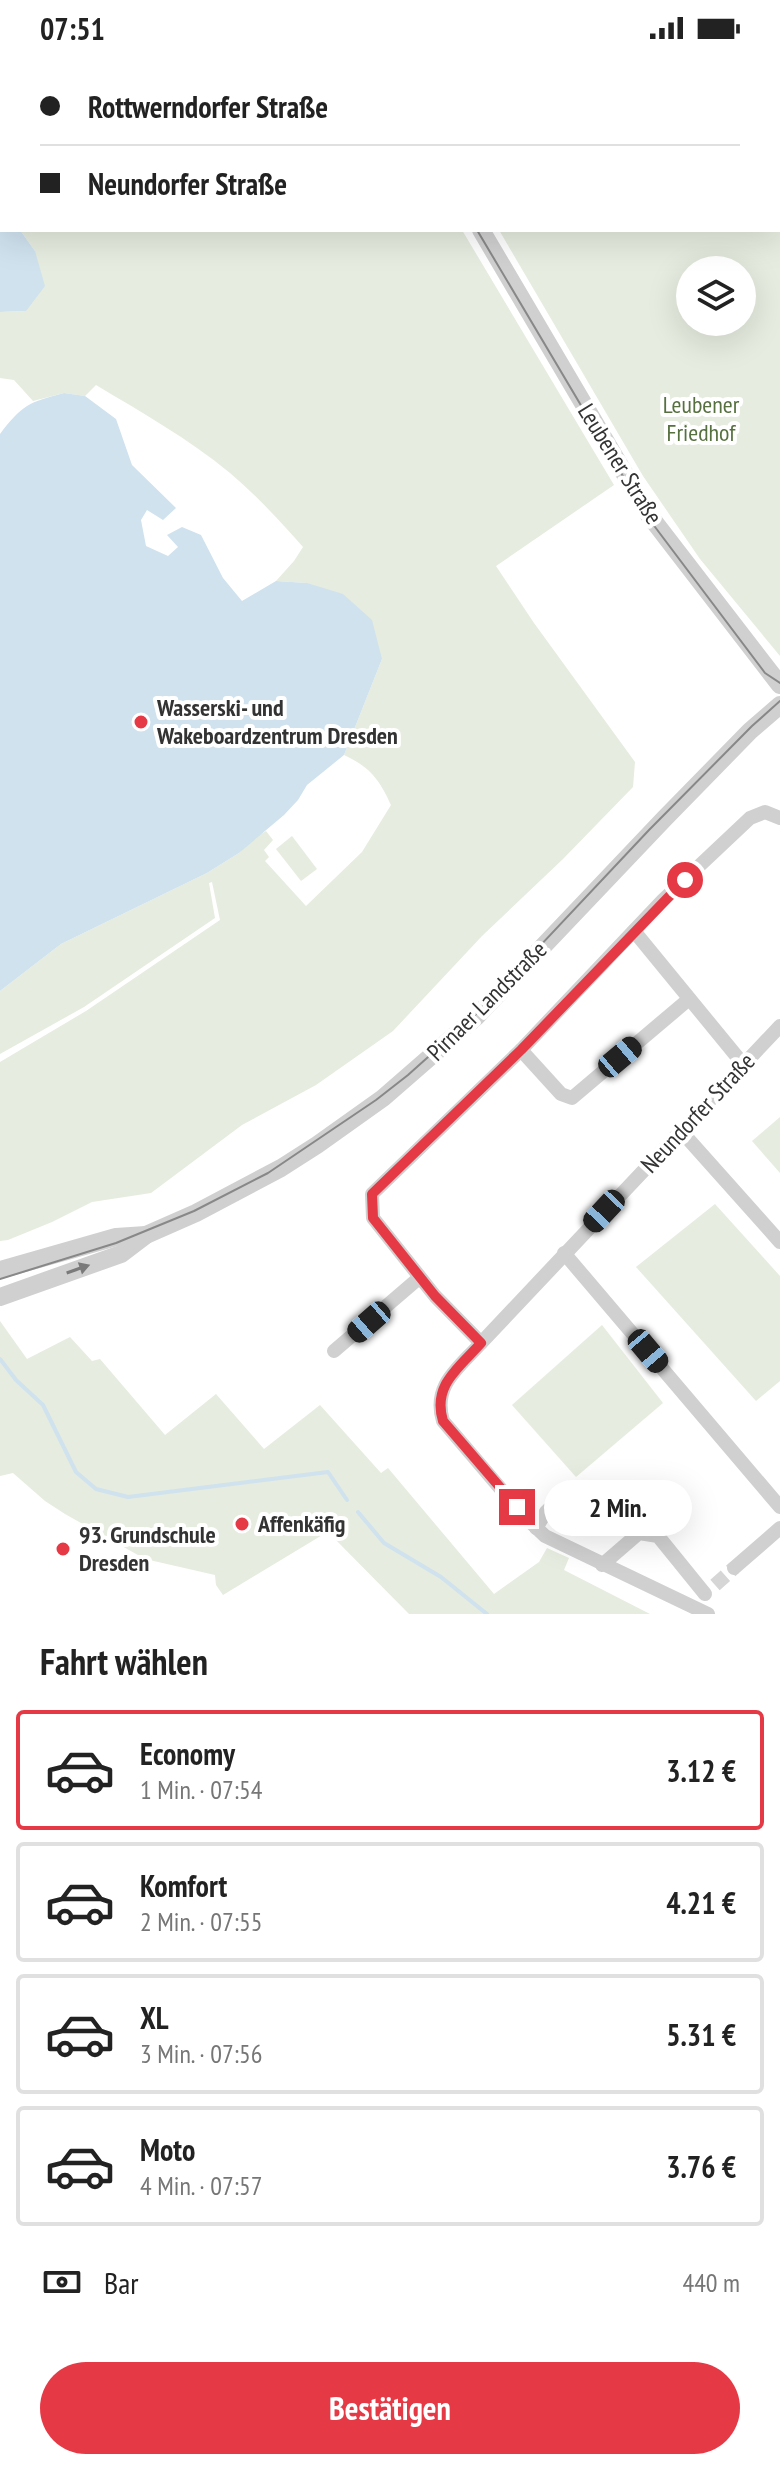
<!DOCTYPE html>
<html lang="de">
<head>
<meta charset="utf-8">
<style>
  :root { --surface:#fff; --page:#f6f6f6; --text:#222; --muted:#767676; --line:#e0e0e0; --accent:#e63946 }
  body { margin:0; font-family:"PT Sans Narrow",sans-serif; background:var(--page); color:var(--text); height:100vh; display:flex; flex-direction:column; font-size:30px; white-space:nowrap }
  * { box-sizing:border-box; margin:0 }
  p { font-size:26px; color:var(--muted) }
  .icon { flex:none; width:44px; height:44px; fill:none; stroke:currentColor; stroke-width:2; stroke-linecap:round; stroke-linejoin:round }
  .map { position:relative; height:1558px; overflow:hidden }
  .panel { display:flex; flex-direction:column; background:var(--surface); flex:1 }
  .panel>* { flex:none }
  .hud { position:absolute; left:0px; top:0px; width:780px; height:176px; box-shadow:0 8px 32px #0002; display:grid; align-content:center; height:176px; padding:0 40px; background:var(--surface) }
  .controls { position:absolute; left:676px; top:200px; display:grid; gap:16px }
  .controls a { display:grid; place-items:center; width:80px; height:80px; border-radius:50%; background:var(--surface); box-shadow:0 8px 32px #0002; font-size:40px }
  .end { position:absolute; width:36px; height:36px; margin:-18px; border:10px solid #e63946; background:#fff; box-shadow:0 0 0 4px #fff }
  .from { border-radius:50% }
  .bubble { position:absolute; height:56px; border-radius:28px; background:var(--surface); box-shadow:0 8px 32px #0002; font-size:26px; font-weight:800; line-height:56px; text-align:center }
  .car { position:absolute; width:24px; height:48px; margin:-24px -12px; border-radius:10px; box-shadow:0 0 6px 2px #0007; background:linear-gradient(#222 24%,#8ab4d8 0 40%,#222 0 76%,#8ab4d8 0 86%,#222 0) }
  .hud b { display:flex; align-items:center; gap:28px; height:76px; font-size:30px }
  .hud b+b { border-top:2px solid var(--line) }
  .hud i { width:20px; height:20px; background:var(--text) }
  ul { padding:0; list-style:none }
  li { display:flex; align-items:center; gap:24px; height:120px; margin:0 16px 12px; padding:0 24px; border:4px solid var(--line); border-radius:8px }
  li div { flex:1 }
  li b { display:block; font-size:30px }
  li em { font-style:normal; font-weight:800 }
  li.active { border-color:var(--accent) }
  li>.icon { width:72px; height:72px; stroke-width:1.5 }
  h2 { padding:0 40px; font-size:36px; line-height:96px }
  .pay { display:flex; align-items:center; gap:20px; height:88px; padding:0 40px; font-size:30px }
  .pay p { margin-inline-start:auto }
  .action { display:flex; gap:16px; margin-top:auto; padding:16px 40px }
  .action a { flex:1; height:92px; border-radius:48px; background:var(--accent); color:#fff; font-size:32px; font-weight:800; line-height:92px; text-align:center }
  .status { display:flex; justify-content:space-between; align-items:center; height:56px; padding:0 40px; background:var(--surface); direction:ltr }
  .status svg { height:22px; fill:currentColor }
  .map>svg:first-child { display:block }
  .green { fill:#e6ecdf; fill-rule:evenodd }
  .water { fill:#cfe2ee }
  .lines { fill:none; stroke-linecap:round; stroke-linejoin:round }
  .stream { stroke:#cfe2ee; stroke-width:4 }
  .minor-tunnel { stroke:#d6d6d6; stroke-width:14; stroke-dasharray:14 7; stroke-linecap:butt }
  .minor { stroke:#d0d0d0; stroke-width:14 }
  .tertiary { stroke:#d0d0d0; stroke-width:18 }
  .tram { stroke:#888; stroke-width:2 }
  .oneway { fill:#7a7a7a }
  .route { stroke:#e63946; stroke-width:10 }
  .poi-dot { fill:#e63946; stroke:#fff; stroke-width:3 }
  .labels { text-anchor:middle; stroke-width:8; stroke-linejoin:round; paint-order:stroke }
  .park-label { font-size:24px; fill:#56703f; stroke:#fff }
  .street-label { font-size:24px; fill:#333; stroke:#fff }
  .poi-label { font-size:24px; font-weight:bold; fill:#333; stroke:#fff; text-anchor:start }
</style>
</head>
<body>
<div class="status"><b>07:51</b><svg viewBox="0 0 49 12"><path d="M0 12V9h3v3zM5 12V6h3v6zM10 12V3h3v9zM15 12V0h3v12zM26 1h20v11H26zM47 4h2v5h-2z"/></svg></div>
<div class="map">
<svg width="780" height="1558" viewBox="0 0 780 1558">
  <rect width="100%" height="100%" fill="#fff"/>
  <g class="green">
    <polygon points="0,0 362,0 363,2 2,2 2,148 0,145"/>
    <path d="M397 0H780V600L700 503 643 420 499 174H778V2H398ZM690 214H742V266H690Z"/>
    <path d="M20 174H462L614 429 496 510 534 567 635 706 633 731 563 803 482 880 393 975 316 1029 242 1069 151 1137 92 1146 52 1166 8 1184 0 1185V1006L86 955 220 864 212 826 209 827 215 862 84 951 0 998V935L61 888 207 817 239 797 256 781 266 775 273 784 264 794 269 801 265 805 306 850 362 796 391 749C379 723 370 711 344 699L382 603 307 527 276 525 294 505 303 491C280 465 257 440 230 417 189 383 141 356 96 329L85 340 64 337 33 345 14 324 0 322V256L26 255 35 195Z"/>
    <polygon points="292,780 317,813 301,825 276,793"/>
    <polygon points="780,1061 780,1117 752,1085"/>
    <polygon points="715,1148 780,1220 780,1325 756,1345 636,1211"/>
    <polygon points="0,1265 27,1303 70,1281 92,1305 100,1303 165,1379 216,1338 264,1393 320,1349 381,1417 388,1412 494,1538 539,1506 547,1492 569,1502 564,1514 650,1558 409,1558 330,1478 324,1478 223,1539 216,1529 215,1519 145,1503 65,1458 45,1445 13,1417 0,1420"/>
    <polygon points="602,1269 663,1347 576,1421 512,1349"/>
  </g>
  <g class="water">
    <polygon points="0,145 2,148 2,174 20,174 35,195 45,230 26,255 0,256"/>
    <path d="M64 337 85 340 116 363 132 409 176 452 163 464 147 454 141 464 146 490 168 500 178 491 167 479 182 471 201 479 223 522 242 545 276 525 307 527 343 538 372 564 382 603 344 699 307 729 298 744 284 759 239 797 207 817 61 888 0 935V378C22 349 29 346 64 337Z"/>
  </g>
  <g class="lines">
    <g class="stream">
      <polyline points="0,1303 16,1324 43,1349 76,1416 96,1433 128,1441 328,1416 347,1444"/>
      <polyline points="358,1456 384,1487 441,1521 487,1558"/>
    </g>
    <g class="minor-tunnel">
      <polyline points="551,1451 572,1434"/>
      <polyline points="715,1529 734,1512"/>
    </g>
    <g class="minor">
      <polyline points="634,875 743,1008"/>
      <polyline points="521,994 561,1038 572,1042 689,943"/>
      <polyline points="681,1075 780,1186"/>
      <polyline points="564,1197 780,1451"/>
      <polyline points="481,1287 435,1240 373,1162 372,1138 521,994 663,844 750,762 765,756 780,762"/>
      <polyline points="334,1295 419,1222"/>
      <polyline points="536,1472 546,1456 551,1451"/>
      <polyline points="602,1509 639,1477 658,1480 705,1538"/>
      <polyline points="734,1512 780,1472"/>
      <path d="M708 1558 545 1480 523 1459 443 1365C432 1329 459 1312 481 1287L780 970"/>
    </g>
    <g class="tertiary">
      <polyline points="380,0 381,2"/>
      <polyline points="481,174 649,459 780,629"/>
      <polyline points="0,1214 116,1181 146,1179"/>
      <polyline points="0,1241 121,1198 146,1179 196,1157 281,1112 317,1089 383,1042 476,961 664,763 750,675 780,649"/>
    </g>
    <g class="tram">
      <polyline points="376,0 377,2"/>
      <polyline points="477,174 646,459 765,617 780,627"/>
      <polyline points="0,1223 116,1187 194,1155 268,1117 376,1044 408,1019 475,959 649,774 752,670 780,645"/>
    </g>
  </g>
  <defs><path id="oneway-solid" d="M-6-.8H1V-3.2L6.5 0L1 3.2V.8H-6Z" transform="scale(2)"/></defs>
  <use class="oneway" href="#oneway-solid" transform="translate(78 1213) rotate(-19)"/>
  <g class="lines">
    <path class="route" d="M517 1451 443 1365C432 1329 459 1312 481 1287L435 1240 373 1162 372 1138 521 994 685 824"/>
  </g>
  <g class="poi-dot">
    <circle cx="141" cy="666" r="8"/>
    <circle cx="242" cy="1468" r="8"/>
    <circle cx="63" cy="1493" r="8"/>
  </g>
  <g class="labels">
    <g class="park-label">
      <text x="701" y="357">Leubener<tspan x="701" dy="28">Friedhof</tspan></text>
    </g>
    <g class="street-label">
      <text transform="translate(620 408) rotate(58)" y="8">Leubener Straße</text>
      <text transform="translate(487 945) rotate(-45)" y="8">Pirnaer Landstraße</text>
      <text transform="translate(698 1057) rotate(-47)" y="8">Neundorfer Straße</text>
    </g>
    <g class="poi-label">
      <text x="157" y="660">Wasserski- und<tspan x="157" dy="28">Wakeboardzentrum Dresden</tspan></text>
      <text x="258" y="1476">Affenkäfig</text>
      <text x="79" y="1487">93. Grundschule<tspan x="79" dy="28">Dresden</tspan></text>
    </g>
  </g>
</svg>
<div class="controls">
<a><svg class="icon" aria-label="layers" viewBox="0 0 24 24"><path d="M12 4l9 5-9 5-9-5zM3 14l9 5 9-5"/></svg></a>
</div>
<i class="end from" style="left:685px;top:824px"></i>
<i class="end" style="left:517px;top:1451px"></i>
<div class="bubble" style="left:544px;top:1424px;width:148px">2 Min.</div>
<i class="car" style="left:620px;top:1001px;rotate:50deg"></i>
<i class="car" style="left:604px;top:1155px;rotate:223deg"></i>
<i class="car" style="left:369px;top:1266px;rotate:229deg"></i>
<i class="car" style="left:648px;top:1295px;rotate:140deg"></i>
<div class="hud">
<b><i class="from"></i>Rottwerndorfer Straße</b>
<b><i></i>Neundorfer Straße</b>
</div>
</div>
<section class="panel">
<h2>Fahrt wählen</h2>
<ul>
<li class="active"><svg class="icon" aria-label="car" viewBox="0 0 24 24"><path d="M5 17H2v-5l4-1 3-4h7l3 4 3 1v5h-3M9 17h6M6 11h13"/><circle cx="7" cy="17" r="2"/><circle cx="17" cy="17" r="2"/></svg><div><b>Economy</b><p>1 Min. · 07:54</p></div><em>3.12 €</em></li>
<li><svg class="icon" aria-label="car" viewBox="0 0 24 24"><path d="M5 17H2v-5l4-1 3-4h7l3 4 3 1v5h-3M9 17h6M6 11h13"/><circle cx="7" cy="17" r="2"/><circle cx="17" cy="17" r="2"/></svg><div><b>Komfort</b><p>2 Min. · 07:55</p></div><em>4.21 €</em></li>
<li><svg class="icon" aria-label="car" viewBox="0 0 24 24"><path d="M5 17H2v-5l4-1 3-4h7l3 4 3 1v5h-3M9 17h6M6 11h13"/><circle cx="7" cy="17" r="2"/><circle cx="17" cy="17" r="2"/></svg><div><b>XL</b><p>3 Min. · 07:56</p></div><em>5.31 €</em></li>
<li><svg class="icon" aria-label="car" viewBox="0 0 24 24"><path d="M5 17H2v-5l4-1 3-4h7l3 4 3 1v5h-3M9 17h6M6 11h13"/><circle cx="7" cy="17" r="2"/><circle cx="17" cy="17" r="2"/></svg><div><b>Moto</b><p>4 Min. · 07:57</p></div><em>3.76 €</em></li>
</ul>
<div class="pay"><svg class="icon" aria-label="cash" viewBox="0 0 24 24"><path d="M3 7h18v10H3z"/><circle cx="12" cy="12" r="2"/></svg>Bar<p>440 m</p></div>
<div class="action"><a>Bestätigen</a></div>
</section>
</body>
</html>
